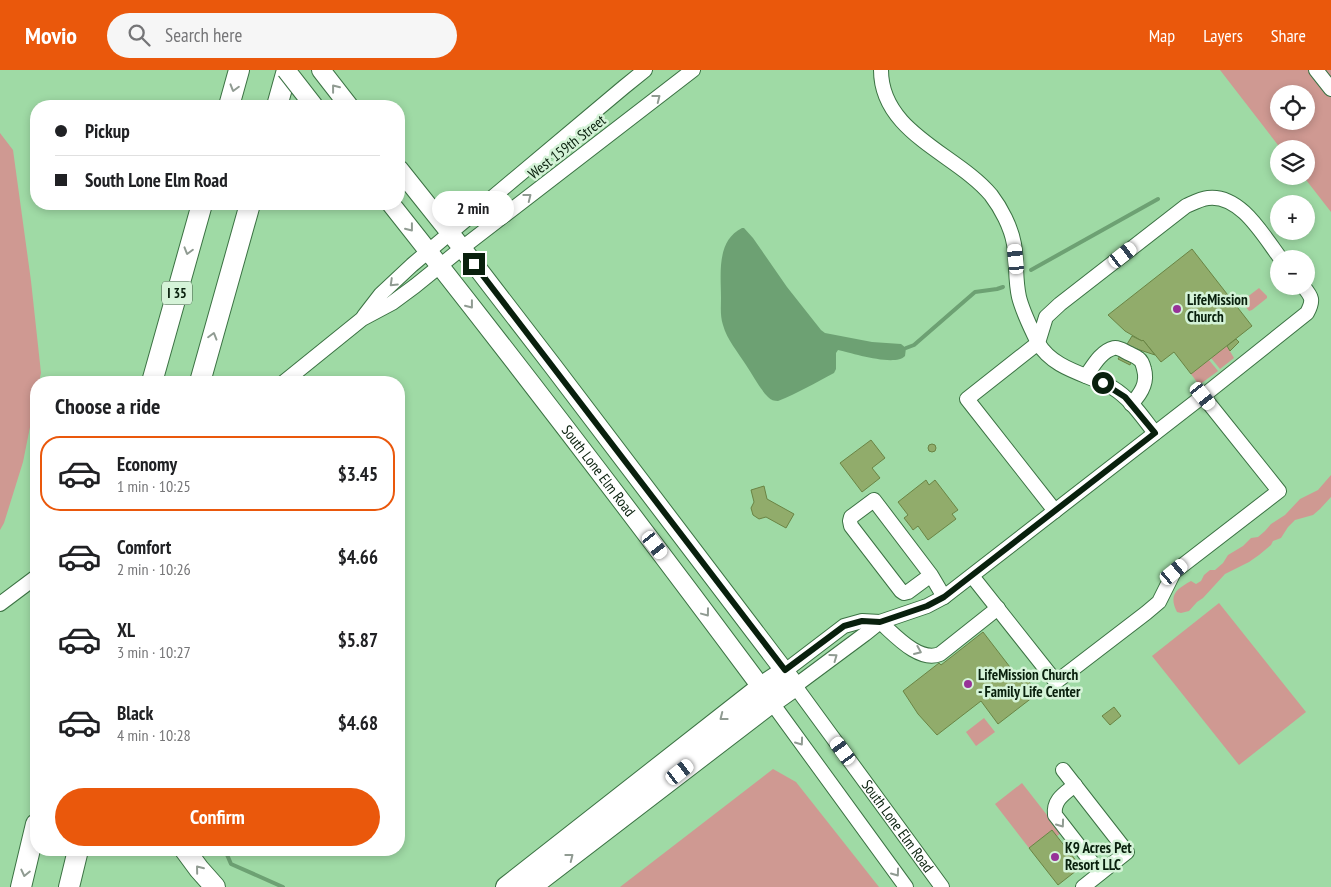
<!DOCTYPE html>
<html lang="en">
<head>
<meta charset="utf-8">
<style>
  :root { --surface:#fff; --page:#f6f6f6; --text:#202124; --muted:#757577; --line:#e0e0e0; --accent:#ea580c }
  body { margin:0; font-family:"PT Sans Narrow",sans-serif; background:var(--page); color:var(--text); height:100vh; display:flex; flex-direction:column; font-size:19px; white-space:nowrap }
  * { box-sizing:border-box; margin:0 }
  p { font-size:16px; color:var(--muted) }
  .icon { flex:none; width:28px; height:28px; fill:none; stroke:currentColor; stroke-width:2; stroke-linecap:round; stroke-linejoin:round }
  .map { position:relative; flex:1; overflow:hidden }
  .drawer { position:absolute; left:30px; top:306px; width:375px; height:480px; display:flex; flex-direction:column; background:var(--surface); border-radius:20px; box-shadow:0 2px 8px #0003 }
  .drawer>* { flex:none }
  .hud { position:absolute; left:30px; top:30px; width:375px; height:110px; border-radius:20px; box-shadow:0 2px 8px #0003; display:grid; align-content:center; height:110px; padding:0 25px; background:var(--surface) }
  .fabs { position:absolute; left:1270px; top:15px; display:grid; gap:10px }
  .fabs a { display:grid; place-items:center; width:45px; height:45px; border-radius:50%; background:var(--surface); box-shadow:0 2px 8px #0003; font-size:25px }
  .end { position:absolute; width:22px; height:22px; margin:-11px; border:6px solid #09200d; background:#fff; box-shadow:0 0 0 2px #fff }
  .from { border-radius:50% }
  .bubble { position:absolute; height:35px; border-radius:18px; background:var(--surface); box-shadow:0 2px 8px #0003; font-size:16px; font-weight:800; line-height:35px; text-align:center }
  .car { position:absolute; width:15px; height:30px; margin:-15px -8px; border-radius:6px; box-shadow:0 0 4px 1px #0007; background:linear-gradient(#fff 24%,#345 0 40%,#fff 0 76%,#345 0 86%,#fff 0) }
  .hud b { display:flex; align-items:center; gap:18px; height:48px; font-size:19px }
  .hud b+b { border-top:1px solid var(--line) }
  .hud i { width:12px; height:12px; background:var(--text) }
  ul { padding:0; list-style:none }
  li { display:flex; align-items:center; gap:15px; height:75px; margin:0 10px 8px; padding:0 15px; border:2px solid transparent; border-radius:20px }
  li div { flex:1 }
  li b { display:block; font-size:19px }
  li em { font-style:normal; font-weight:800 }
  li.on { border-color:var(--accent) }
  li>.icon { width:45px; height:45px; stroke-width:1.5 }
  h2 { padding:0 25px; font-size:22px; line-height:60px }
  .button { display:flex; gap:10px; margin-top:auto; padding:10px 25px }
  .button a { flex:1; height:58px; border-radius:30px; background:var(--accent); color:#fff; font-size:20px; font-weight:800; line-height:58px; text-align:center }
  header { display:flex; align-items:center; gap:30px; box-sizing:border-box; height:70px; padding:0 25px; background:var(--accent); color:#fff }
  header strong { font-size:24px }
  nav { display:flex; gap:28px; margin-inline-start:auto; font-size:18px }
  .search { width:350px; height:45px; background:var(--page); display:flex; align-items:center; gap:12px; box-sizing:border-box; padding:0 18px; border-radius:28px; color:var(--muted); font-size:19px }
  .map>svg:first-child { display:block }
  .green { fill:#cf9992; fill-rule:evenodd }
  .water { fill:#6da173 }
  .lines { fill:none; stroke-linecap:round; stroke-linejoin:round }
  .stream { stroke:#6da173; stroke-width:4 }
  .building { fill:#91ac6b; stroke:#6a8444 }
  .minor-casing { stroke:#3b7243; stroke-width:16 }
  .major-casing { stroke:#3b7243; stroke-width:20 }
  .highway-casing { stroke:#3b7243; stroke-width:22 }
  .minor { stroke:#fff; stroke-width:14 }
  .major { stroke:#fff; stroke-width:18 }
  .highway { stroke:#fff; stroke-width:20 }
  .major-bridge-casing { stroke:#3b7243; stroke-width:20; stroke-linecap:butt }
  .major-bridge { stroke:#fff; stroke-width:18 }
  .oneway { stroke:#909b92 }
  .route { stroke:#09200d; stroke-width:6 }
  .poi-dot { fill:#973298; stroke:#d5f3d8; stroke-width:2 }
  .labels { text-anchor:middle; stroke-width:5; stroke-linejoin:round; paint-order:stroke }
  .shield { fill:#d5f3d8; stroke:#465f4a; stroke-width:1 }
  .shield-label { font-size:14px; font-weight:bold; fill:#09200d }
  .street-label { font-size:15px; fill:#09200d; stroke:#d5f3d8 }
  .poi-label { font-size:15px; font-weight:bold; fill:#09200d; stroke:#d5f3d8; text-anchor:start }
</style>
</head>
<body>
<header>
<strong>Movio</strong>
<div class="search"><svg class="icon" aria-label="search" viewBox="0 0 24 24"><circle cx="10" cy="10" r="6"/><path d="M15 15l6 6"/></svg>Search here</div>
<nav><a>Map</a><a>Layers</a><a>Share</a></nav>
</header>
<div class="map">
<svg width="1331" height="817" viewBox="0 0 1331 817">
  <rect width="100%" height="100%" fill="#9fdaa5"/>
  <g class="green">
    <path d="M1220 0H1331V142L1303 106H1306V79H1281ZM1279 24H1306V51H1279Z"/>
    <polygon points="0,63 13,80 31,211 41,303 39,312 36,312 36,327 23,392 4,453 0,460"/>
    <polygon points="1259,218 1267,226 1267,228 1252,240 1249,241 1242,232 1242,231"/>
    <polygon points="1227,276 1234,288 1220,299 1211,288"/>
    <polygon points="1209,290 1218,301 1199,315 1191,304"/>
    <path d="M1331 405V427L1320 439 1313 445 1295 450 1288 457 1281 468 1273 471 1271 475 1259 485 1249 492 1225 504 1203 528 1197 532 1189 541 1181 543 1177 542C1168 524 1177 519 1191 511L1196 514 1201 511 1204 505 1210 500H1215L1223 493 1228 485 1243 476 1251 468 1258 467 1265 461 1271 454 1285 445 1300 429 1318 420Z"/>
    <polygon points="1219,533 1306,642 1239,695 1152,586"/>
    <polygon points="984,648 995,662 976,676 966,662"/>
    <polygon points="773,699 796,712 879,817 620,817"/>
    <polygon points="1022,713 1061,763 1057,766 1052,760 1029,778 995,734"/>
  </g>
  <path class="water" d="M742 158H744L753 168 787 217 821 260 825 263 872 272 901 274 906 278 905 286C895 297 852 283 838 280L836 283V299L834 303C815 313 798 323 778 331 774 331 771 330 768 327 759 318 753 305 746 295 738 282 727 270 723 255 720 246 721 237 721 228 721 204 716 171 742 158Z"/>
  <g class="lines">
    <g class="stream">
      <polyline points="1031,200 1158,129"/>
      <polyline points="906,278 914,275 975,222 997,219 1003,217"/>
      <polyline points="225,780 231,794 283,817"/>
    </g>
  </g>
  <g class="building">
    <polygon points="1192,179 1252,256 1191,304 1174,282 1161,292 1143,270 1142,271 1125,261 1108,245"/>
    <polygon points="1132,266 1142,271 1143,270 1155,285 1137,279 1130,295 1118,289"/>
    <polygon points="1236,269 1239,272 1230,281 1227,276"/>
    <polygon points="871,370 885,388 872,398 880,408 862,422 840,393"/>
    <circle cx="932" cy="378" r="4"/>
    <polygon points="926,410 929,415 935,410 958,440 952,444 956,449 928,470 918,456 913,460 911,457 904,448 908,445 898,432"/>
    <polygon points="764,416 767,429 794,444 786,458 766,447 759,449 753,445 751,438 754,432 751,420"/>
    <polygon points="983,562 1033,627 998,654 981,631 937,665 918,644 903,621 939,593 941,595"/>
    <polygon points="1025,606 1032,616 1027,619 1020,610"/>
    <polygon points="1114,637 1121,646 1110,655 1102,646"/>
    <polygon points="1052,760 1081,797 1058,815 1029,778"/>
  </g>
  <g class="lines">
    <g class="minor-casing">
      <g id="minor">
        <path d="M881 0C881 63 957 84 991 125 1001 138 1011 157 1014 174 1017 191 1015 210 1019 227 1023 243 1031 258 1038 273L1046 247 1060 234 1186 136C1193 133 1200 129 1208 128 1241 124 1264 167 1281 189"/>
        <polyline points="1316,0 1331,19"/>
        <polyline points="364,246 381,224 412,195 624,17 645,0"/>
        <path d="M1086 306C1093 296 1101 281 1114 278 1119 277 1124 281 1128 283 1132 285 1136 286 1139 289 1142 291 1143 295 1144 299 1148 313 1141 324 1131 334"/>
        <polyline points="284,312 362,249 392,233 415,216 462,178 693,0"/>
        <path d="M1055 441 967 329 1038 273C1054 300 1088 304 1113 318 1131 329 1143 348 1155 363"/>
        <polyline points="931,505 908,522 904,523 901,521 851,456 850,451 851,447 874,430 931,505 944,527"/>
        <polyline points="972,506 1056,612 1146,543 1159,532 1174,502 1279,421 1203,326"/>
        <polyline points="0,534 36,507"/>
        <path id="s1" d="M880 552 865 564 795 616 942 817"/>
        <path d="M880 552C894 564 919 593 940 584L998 538"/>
        <path d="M785 601 844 556 862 551 880 552 927 536 944 527 1203 326 1307 243C1314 230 1312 227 1303 216"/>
        <polyline points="767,626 906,817"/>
        <polyline points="1063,700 1127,782 1083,817"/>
        <path d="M1075 715C1064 724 1053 730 1055 745L1100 803"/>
      </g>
    </g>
    <g class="major-casing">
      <g id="major">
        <polyline points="321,0 349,36"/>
        <polyline points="399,99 462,178 552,295 792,611"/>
        <path id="s2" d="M391 134C517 293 640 454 761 617"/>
      </g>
    </g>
    <g class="highway-casing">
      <g id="highway">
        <polyline points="229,36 239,0"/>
        <polyline points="277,36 287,0"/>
        <polyline points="152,312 202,134"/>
        <polyline points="200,312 250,134"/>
        <polyline points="185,780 199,799 215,817"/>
        <polyline points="21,817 36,754"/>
        <polyline points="69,817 78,780"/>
        <polyline points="506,817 761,617 785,601"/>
        <polyline points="531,817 771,633 795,616"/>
      </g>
    </g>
    <use href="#minor" class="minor"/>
    <use href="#major" class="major"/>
    <use href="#highway" class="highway"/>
    <g class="major-bridge-casing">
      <polyline id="major-bridge" points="286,0 314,36"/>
    </g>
    <use href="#major-bridge" class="major-bridge"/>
  </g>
  <defs><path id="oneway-chevron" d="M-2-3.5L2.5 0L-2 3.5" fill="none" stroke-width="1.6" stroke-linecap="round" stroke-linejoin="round" transform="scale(1.25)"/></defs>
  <g class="oneway">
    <use href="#oneway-chevron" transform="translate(234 18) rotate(106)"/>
    <use href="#oneway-chevron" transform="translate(335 18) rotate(-128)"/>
    <use href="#oneway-chevron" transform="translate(657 28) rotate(-38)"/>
    <use href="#oneway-chevron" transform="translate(528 127) rotate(-38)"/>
    <use href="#oneway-chevron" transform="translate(410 158) rotate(52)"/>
    <use href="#oneway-chevron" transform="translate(188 181) rotate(106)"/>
    <use href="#oneway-chevron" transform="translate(393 213) rotate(136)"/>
    <use href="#oneway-chevron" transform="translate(470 235) rotate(52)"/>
    <use href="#oneway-chevron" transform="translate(213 266) rotate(-74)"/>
    <use href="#oneway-chevron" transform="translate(706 543) rotate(53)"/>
    <use href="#oneway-chevron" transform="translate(918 581) rotate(23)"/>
    <use href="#oneway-chevron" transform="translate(834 587) rotate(-36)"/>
    <use href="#oneway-chevron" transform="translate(723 647) rotate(142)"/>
    <use href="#oneway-chevron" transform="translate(800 672) rotate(54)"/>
    <use href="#oneway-chevron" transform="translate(1061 754) rotate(54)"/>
    <use href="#oneway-chevron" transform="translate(570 787) rotate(-38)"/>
    <use href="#oneway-chevron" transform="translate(199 799) rotate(-129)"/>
    <use href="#oneway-chevron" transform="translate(25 803) rotate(103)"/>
    <use href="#oneway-chevron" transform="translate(896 803) rotate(54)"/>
  </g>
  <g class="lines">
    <polyline class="route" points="474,194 785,600 844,556 862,551 880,552 927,536 944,527 1155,363 1125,327 1103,313"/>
  </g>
  <g class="poi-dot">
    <circle cx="1177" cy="239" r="5"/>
    <circle cx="968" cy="614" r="5"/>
    <circle cx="1055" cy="787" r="5"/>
  </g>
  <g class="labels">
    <rect class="shield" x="162" y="211.5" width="30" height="23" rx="4"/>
    <g class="shield-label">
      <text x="177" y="228">I 35</text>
    </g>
    <g class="street-label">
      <text transform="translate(567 77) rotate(-38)" y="5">West 159th Street</text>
      <text dy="5" stroke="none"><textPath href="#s2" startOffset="338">South Lone Elm Road</textPath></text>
      <text dy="5" stroke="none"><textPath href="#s1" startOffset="280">South Lone Elm Road</textPath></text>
    </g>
    <g class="poi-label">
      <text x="1187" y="235">LifeMission<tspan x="1187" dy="17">Church</tspan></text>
      <text x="978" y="610">LifeMission Church<tspan x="978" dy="17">- Family Life Center</tspan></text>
      <text x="1065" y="783">K9 Acres Pet<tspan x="1065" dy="17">Resort LLC</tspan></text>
    </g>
  </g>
</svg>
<div class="fabs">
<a><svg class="icon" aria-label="locate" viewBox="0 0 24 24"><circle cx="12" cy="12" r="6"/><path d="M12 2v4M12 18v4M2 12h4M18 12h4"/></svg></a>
<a><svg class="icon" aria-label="layers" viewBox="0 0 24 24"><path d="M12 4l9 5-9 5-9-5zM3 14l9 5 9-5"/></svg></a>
<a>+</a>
<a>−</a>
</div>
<i class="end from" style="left:1103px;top:313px"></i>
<i class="end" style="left:474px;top:194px"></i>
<div class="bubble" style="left:432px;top:121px;width:82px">2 min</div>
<i class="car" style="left:1123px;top:185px;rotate:52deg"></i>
<i class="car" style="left:1016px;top:189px;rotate:354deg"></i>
<i class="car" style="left:1203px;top:326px;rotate:141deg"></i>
<i class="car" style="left:655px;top:475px;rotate:142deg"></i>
<i class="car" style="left:1174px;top:502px;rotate:50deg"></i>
<i class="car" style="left:843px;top:681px;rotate:324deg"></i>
<i class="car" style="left:680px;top:702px;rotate:52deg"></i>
<div class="hud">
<b><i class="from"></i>Pickup</b>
<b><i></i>South Lone Elm Road</b>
</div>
<section class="drawer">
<h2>Choose a ride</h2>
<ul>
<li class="on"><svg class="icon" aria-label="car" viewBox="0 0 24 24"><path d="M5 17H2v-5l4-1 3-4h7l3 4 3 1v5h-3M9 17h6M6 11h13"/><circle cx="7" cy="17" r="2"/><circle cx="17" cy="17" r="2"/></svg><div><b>Economy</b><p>1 min · 10:25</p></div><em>$3.45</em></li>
<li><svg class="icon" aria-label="car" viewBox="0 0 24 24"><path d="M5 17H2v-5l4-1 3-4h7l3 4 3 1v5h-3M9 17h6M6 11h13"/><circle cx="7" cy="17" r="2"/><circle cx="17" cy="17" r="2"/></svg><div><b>Comfort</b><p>2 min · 10:26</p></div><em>$4.66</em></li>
<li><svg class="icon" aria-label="car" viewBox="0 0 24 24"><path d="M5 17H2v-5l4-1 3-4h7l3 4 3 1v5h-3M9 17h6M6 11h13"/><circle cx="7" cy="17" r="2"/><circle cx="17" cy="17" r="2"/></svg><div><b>XL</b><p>3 min · 10:27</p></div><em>$5.87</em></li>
<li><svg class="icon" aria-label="car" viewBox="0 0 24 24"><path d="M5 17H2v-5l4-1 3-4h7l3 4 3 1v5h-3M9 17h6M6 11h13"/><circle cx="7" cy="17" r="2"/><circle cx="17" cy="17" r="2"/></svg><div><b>Black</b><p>4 min · 10:28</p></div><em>$4.68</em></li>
</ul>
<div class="button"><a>Confirm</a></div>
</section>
</div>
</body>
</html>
